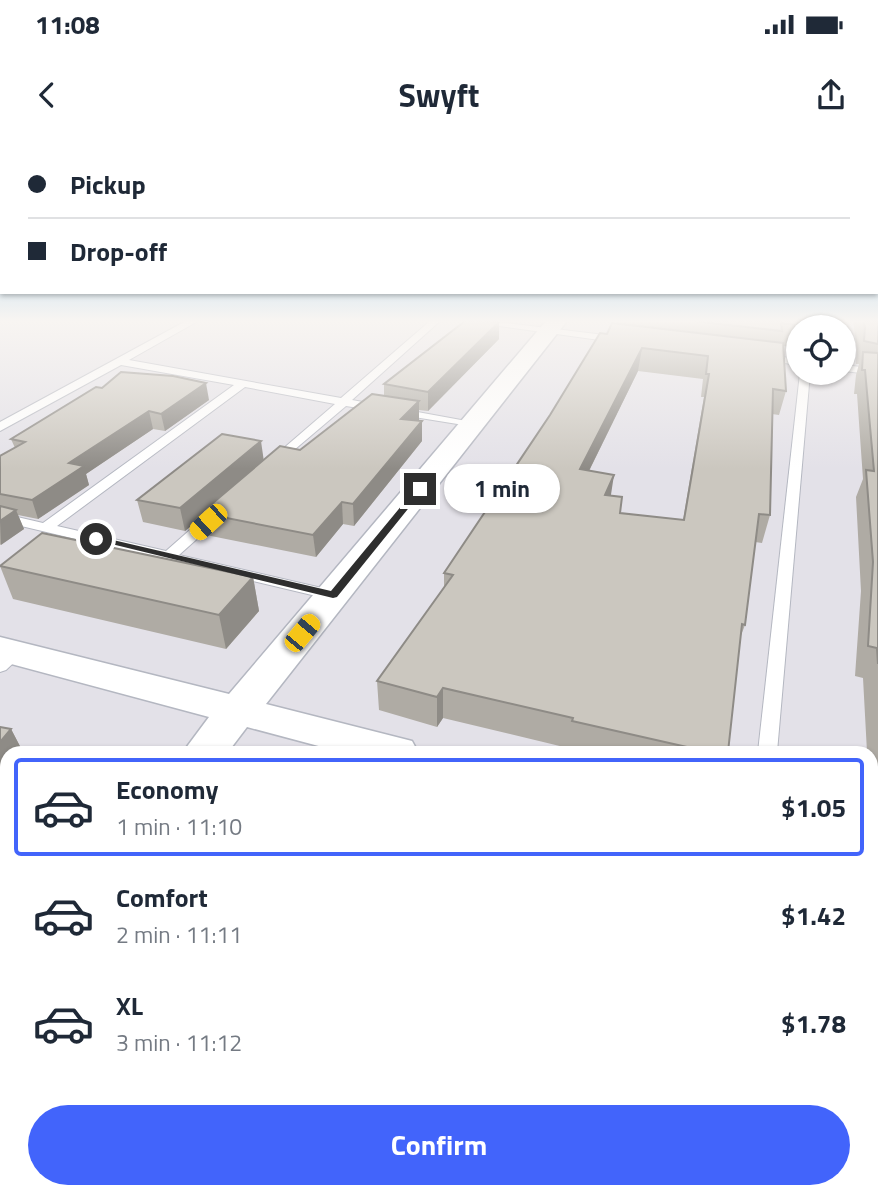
<!DOCTYPE html>
<html lang="en">
<head>
<meta charset="utf-8">
<style>
  :root { --surface:#fff; --page:#f6f6f7; --text:#1f2937; --muted:#747a83; --line:#e0e1e3; --accent:#4264fb }
  body { margin:0; font-family:"Titillium Web",sans-serif; background:var(--page); color:var(--text); height:100vh; display:flex; flex-direction:column; font-size:26px; white-space:nowrap }
  * { box-sizing:border-box; margin:0 }
  p { font-size:23px; color:var(--muted) }
  .icon { flex:none; width:38px; height:38px; fill:none; stroke:currentColor; stroke-width:2; stroke-linecap:round; stroke-linejoin:round }
  .map { position:relative; flex:1; overflow:hidden }
  .sheet { position:absolute; left:0px; top:606px; width:878px; height:453px; display:flex; flex-direction:column; background:var(--surface); border-radius:21px 21px 0 0; box-shadow:0 2px 5px #0004 }
  .sheet>* { flex:none }
  .banner { position:absolute; left:0px; top:0px; width:878px; height:154px; box-shadow:0 2px 5px #0004; display:grid; align-content:center; height:154px; padding:0 28px; background:var(--surface) }
  .fabs { position:absolute; left:786px; top:175px; display:grid; gap:14px }
  .fabs a { display:grid; place-items:center; width:70px; height:70px; border-radius:50%; background:var(--surface); box-shadow:0 2px 5px #0004; font-size:35px }
  .end { position:absolute; width:32px; height:32px; margin:-16px; border:9px solid #2e2e2e; background:#fff; box-shadow:0 0 0 4px #fff }
  .from { border-radius:50% }
  .bubble { position:absolute; height:49px; border-radius:24px; background:var(--surface); box-shadow:0 2px 5px #0004; font-size:23px; font-weight:700; line-height:49px; text-align:center }
  .car { position:absolute; width:21px; height:42px; margin:-21px -10px; border-radius:9px; box-shadow:0 0 5px 2px #0007; background:linear-gradient(#f5c518 24%,#345 0 40%,#f5c518 0 76%,#345 0 86%,#f5c518 0) }
  .banner b { display:flex; align-items:center; gap:24px; height:66px; font-size:26px }
  .banner b+b { border-top:2px solid var(--line) }
  .banner i { width:18px; height:18px; background:var(--text) }
  ul { padding:12px 0 0; list-style:none }
  li { display:flex; align-items:center; gap:21px; height:98px; margin:0 14px 10px; padding:0 14px; border:4px solid transparent; border-radius:7px }
  li div { flex:1 }
  li b { display:block; font-size:26px }
  li em { font-style:normal; font-weight:700 }
  li.on { border-color:var(--accent) }
  li>.icon { width:63px; height:63px; stroke-width:1.5 }
  .button { display:flex; gap:14px; margin-top:auto; padding:14px 28px }
  .button a { flex:1; height:80px; border-radius:42px; background:var(--accent); color:#fff; font-size:28px; font-weight:700; line-height:80px; text-align:center }
  .status { display:flex; justify-content:space-between; align-items:center; height:49px; padding:0 35px; background:var(--surface); direction:ltr }
  .status svg { height:19px; fill:currentColor }
  header { display:flex; justify-content:space-between; align-items:center; height:91px; padding:0 28px; background:var(--surface); font-size:32px; font-weight:700 }
  .map>svg:first-child { display:block }
  .industrial { fill:#e3e1e8; fill-rule:evenodd }
  .lines { fill:none; stroke-linecap:round; stroke-linejoin:round }
  .service-casing { stroke:#b4b7c1; stroke-width:2 }
  .tertiary-casing { stroke:#b4b7c1; stroke-width:3 }
  .service { fill:#fff; fill-rule:evenodd }
  .tertiary { fill:#fff; fill-rule:evenodd }
  .wall { fill:#afaba4; fill-rule:evenodd }
  .shaded-wall { fill:#8e8b86 }
  .building { fill:#cbc7bf; stroke:#8e8b86; stroke-width:2; fill-rule:evenodd }
  .route { fill:#2e2e2e }
</style>
</head>
<body>
<div class="status"><b>11:08</b><svg viewBox="0 0 49 12"><path d="M0 12V9h3v3zM5 12V6h3v6zM10 12V3h3v9zM15 12V0h3v12zM26 1h20v11H26zM47 4h2v5h-2z"/></svg></div>
<header><svg class="icon" aria-label="back" viewBox="0 0 24 24"><path d="M15 5l-7 7 7 7"/></svg>Swyft<svg class="icon" aria-label="share" viewBox="0 0 24 24"><path d="M12 15V3M7 8l5-5 5 5M5 13v7h14v-7"/></svg></header>
<div class="map">
<svg width="878" height="1058" viewBox="0 0 878 1058">
  <rect width="100%" height="100%" fill="#efe9e1"/>
  <path class="industrial" d="M0 181H878V1058H0ZM798 187H844V233H798ZM7 612H872V1052H7Z"/>
  <g class="lines">
    <g class="service-casing">
      <g id="service">
        <polygon points="186,181 198,181 129,220 341,258 430,181 440,181 352,260 472,282 476,283 476,287 346,266 274,327 268,323 270,320 335,264 245,247 57,386 166,411 216,367 226,367 226,373 179,415 339,452 341,455 339,458 333,460 0,381 0,373 43,383 234,245 121,225 0,291 0,282"/>
        <polygon points="463,181 490,181 621,197 626,200 621,203"/>
        <polygon points="760,214 798,219 798,225 756,219 756,215"/>
        <polygon points="844,225 878,229 878,235 844,231"/>
        <polygon points="800,233 810,233 777,612 758,612"/>
        <polygon points="15,508 24,513 6,530 0,532 0,517"/>
        <polygon points="714,1052 744,1052 743,1058 713,1058"/>
      </g>
    </g>
    <g class="tertiary-casing">
      <g id="tertiary">
        <polygon points="546,181 567,181 266,564 412,601 418,612 341,612 247,587 228,612 183,612 209,577 0,521 0,497 229,554"/>
        <polygon points="872,722 878,724 878,766 872,764"/>
        <polygon points="7,833 7,893 0,896 0,836"/>
      </g>
    </g>
    <use href="#service" class="service"/>
    <use href="#tertiary" class="tertiary"/>
  </g>
  <g class="wall">
    <path d="M616 181H797L798 185 791 207 783 206 786 251 779 275 772 274 770 375 762 403 755 402 745 485 740 498 728 612H573L567 611 568 608 443 578 437 587 379 570 377 541 444 448V433L607 194 615 183ZM638 231 703 239 701 257H704L683 380 620 373 611 355 589 331Z"/>
    <polygon points="853,181 878,181 878,708 872,706 872,612 867,612 863,538 855,536 861,451 856,357 863,339 857,254 854,254 856,235 859,224 856,224 857,209"/>
    <polygon points="499,199 428,271 419,270 419,281 422,281 422,301 354,386 343,384 316,417 206,395 202,377 185,391 143,382 137,360 264,320 300,310 384,256 384,244"/>
    <polygon points="209,260 165,291 153,289 86,334 89,345 38,379 18,375 24,389 0,405 0,316 15,308 11,299"/>
    <polygon points="0,426 253,437 259,471 226,509 13,459"/>
    <polygon points="0,587 11,589 23,612 7,612 7,692 0,690"/>
    <polygon points="878,886 878,999 873,998 872,895"/>
  </g>
  <g class="shaded-wall">
    <polygon points="499,182 499,199 428,271 428,252"/>
    <polygon points="642,208 638,231 577,355 580,329"/>
    <polygon points="206,243 209,260 165,291 161,274"/>
    <polygon points="419,261 419,280 401,299 401,279"/>
    <polygon points="149,271 153,289 86,334 89,345 38,379 32,360 69,323"/>
    <polygon points="422,281 422,301 354,386 353,364"/>
    <polygon points="261,301 264,322 201,373 202,377 185,391 180,368"/>
    <polygon points="614,335 610,361 605,355"/>
    <polygon points="342,362 343,384 316,417 313,395"/>
    <polygon points="16,370 24,389 1,405 0,381"/>
    <polygon points="253,437 259,471 226,509 219,475"/>
    <polygon points="443,548 443,578 437,587 437,557"/>
    <polygon points="11,589 23,612 7,612 7,644 0,652 0,602"/>
    <polygon points="481,1052 485,1052 483,1058 479,1058"/>
  </g>
  <g class="building">
    <polygon points="465,181 499,182 428,252 384,244"/>
    <polygon points="694,181 797,181 798,185 781,183 782,191"/>
    <polygon points="863,181 878,181 878,204 864,201 865,187"/>
    <path d="M612 183 783 203 786 251 773 249 770 375 759 374 745 485 742 484 728 612H709L572 581 573 578 443 548 437 557 377 541 453 435 444 433 550 275 600 193 607 194ZM642 208 708 216 706 234H709L684 380 620 373 622 357 605 355 614 335 580 329Z"/>
    <polygon points="863,212 878,213 878,524 877,508 868,506 873,422 866,330 874,331 865,230 862,230"/>
    <polygon points="121,232 173,236 206,243 161,274 149,271 69,323 84,326 32,360 0,354 0,316 25,302 11,299 96,247 102,248"/>
    <polygon points="372,254 419,261 401,279 422,281 353,364 342,362 313,395 201,373 280,306 300,310"/>
    <polygon points="222,294 261,301 180,368 137,360"/>
    <polygon points="0,366 16,370 0,381"/>
    <polygon points="42,393 253,437 219,475 0,426"/>
    <polygon points="0,587 11,589 0,602"/>
    <polygon points="0,629 7,630 7,665 0,664"/>
    <polygon points="7,995 7,1052 481,1052 479,1058 0,1058 0,1005"/>
    <polygon points="563,1052 651,1052 651,1058 562,1058"/>
  </g>
  <linearGradient id="sky" x2="0" y2="1"><stop stop-color="#7abfeb"/><stop offset="0.55" stop-color="#f8f5f2"/><stop offset="1" stop-color="#f8f5f2" stop-opacity="0"/></linearGradient>
  <rect width="878" height="329" fill="url(#sky)"/>
  <polygon class="route" points="417,347 424,349 337,457 333,458 91,399 96,396 331,451"/>
</svg>
<div class="fabs">
<a><svg class="icon" aria-label="locate" viewBox="0 0 24 24"><circle cx="12" cy="12" r="6"/><path d="M12 2v4M12 18v4M2 12h4M18 12h4"/></svg></a>
</div>
<i class="end from" style="left:96px;top:399px"></i>
<i class="end" style="left:420px;top:349px"></i>
<div class="bubble" style="left:444px;top:324px;width:116px">1 min</div>
<i class="car" style="left:208px;top:382px;rotate:228deg"></i>
<i class="car" style="left:302px;top:493px;rotate:40deg"></i>
<div class="banner">
<b><i class="from"></i>Pickup</b>
<b><i></i>Drop-off</b>
</div>
<section class="sheet">
<ul>
<li class="on"><svg class="icon" aria-label="car" viewBox="0 0 24 24"><path d="M5 17H2v-5l4-1 3-4h7l3 4 3 1v5h-3M9 17h6M6 11h13"/><circle cx="7" cy="17" r="2"/><circle cx="17" cy="17" r="2"/></svg><div><b>Economy</b><p>1 min · 11:10</p></div><em>$1.05</em></li>
<li><svg class="icon" aria-label="car" viewBox="0 0 24 24"><path d="M5 17H2v-5l4-1 3-4h7l3 4 3 1v5h-3M9 17h6M6 11h13"/><circle cx="7" cy="17" r="2"/><circle cx="17" cy="17" r="2"/></svg><div><b>Comfort</b><p>2 min · 11:11</p></div><em>$1.42</em></li>
<li><svg class="icon" aria-label="car" viewBox="0 0 24 24"><path d="M5 17H2v-5l4-1 3-4h7l3 4 3 1v5h-3M9 17h6M6 11h13"/><circle cx="7" cy="17" r="2"/><circle cx="17" cy="17" r="2"/></svg><div><b>XL</b><p>3 min · 11:12</p></div><em>$1.78</em></li>
</ul>
<div class="button"><a>Confirm</a></div>
</section>
</div>
</body>
</html>
